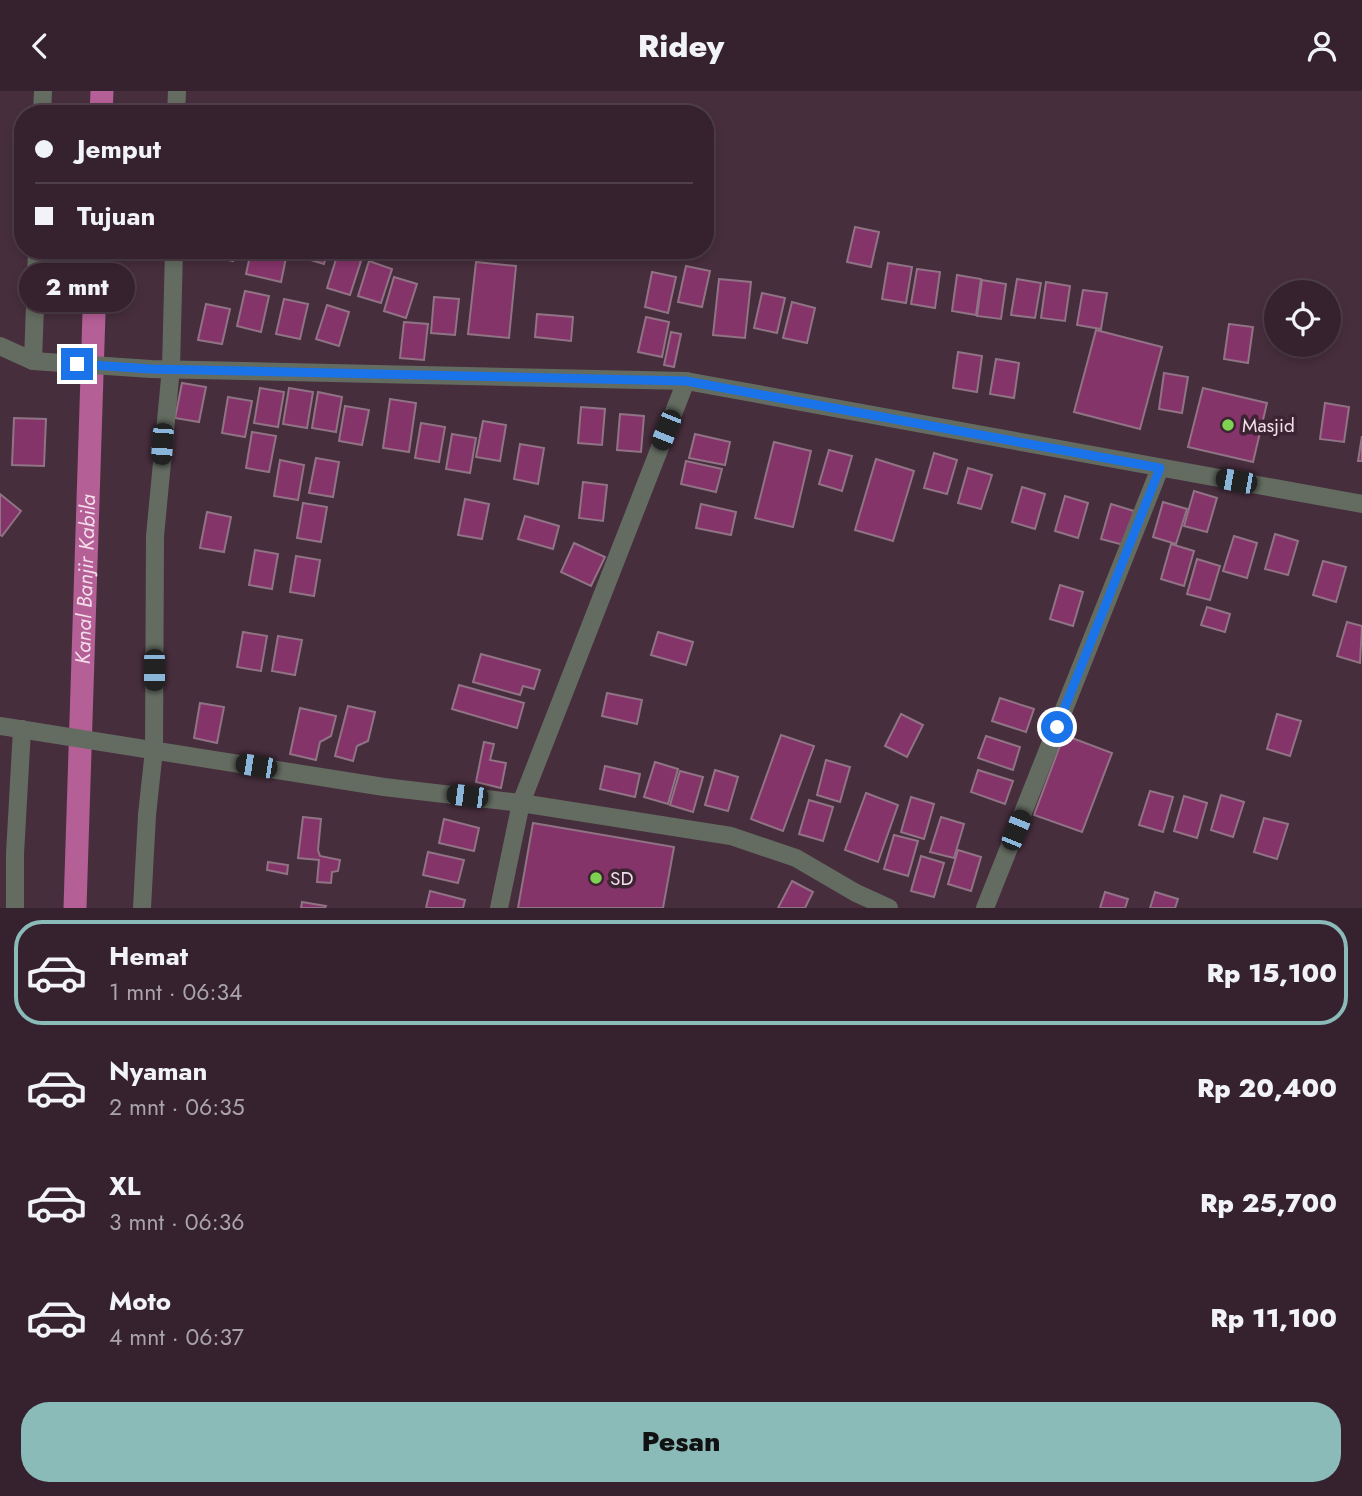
<!DOCTYPE html>
<html lang="id">
<head>
<meta charset="utf-8">
<style>
  :root { --surface:#35222e; --page:#3d2a36; --text:#f1f3f6; --muted:#aaa4aa; --line:#4f3f4a; --accent:#8bbbb9 }
  body { margin:0; font-family:Jost,sans-serif; background:var(--page); color:var(--text); height:100vh; display:flex; flex-direction:column; font-size:26px; white-space:nowrap }
  * { box-sizing:border-box; margin:0 }
  p { font-size:23px; color:var(--muted) }
  .icon { flex:none; width:38px; height:38px; fill:none; stroke:currentColor; stroke-width:2; stroke-linecap:round; stroke-linejoin:round }
  .map { position:relative; height:817px; overflow:hidden }
  .side { display:flex; flex-direction:column; background:var(--surface); flex:1 }
  .side>* { flex:none }
  .hud { position:absolute; left:14px; top:14px; width:700px; height:154px; border-radius:28px; box-shadow:0 4px 10px #0003,0 0 0 2px var(--line); display:grid; align-content:center; height:154px; padding:0 21px; background:var(--surface) }
  .buttons { position:absolute; left:1264px; top:189px; display:grid; gap:14px }
  .buttons a { display:grid; place-items:center; width:77px; height:77px; border-radius:50%; background:var(--surface); box-shadow:0 4px 10px #0003,0 0 0 2px var(--line); font-size:35px }
  .end { position:absolute; width:32px; height:32px; margin:-16px; border:9px solid #1a73e8; background:#fff; box-shadow:0 0 0 4px #fff }
  .from { border-radius:50% }
  .bubble { position:absolute; height:49px; border-radius:24px; background:var(--surface); box-shadow:0 4px 10px #0003,0 0 0 2px var(--line); font-size:23px; font-weight:800; line-height:49px; text-align:center }
  .car { position:absolute; width:21px; height:42px; margin:-21px -10px; border-radius:9px; box-shadow:0 0 5px 2px #0007; background:linear-gradient(#222 24%,#8ab4d8 0 40%,#222 0 76%,#8ab4d8 0 86%,#222 0) }
  .hud b { display:flex; align-items:center; gap:24px; height:66px; font-size:26px }
  .hud b+b { border-top:2px solid var(--line) }
  .hud i { width:18px; height:18px; background:var(--text) }
  ul { padding:12px 0 0; list-style:none }
  li { display:flex; align-items:center; gap:21px; height:105px; margin:0 14px 10px; padding:0 7px; border:4px solid transparent; border-radius:28px }
  li div { flex:1 }
  li b { display:block; font-size:26px }
  li em { font-style:normal; font-weight:800 }
  li.current { border-color:var(--accent) }
  li>.icon { width:63px; height:63px; stroke-width:1.5 }
  .action { display:flex; gap:14px; margin-top:auto; padding:14px 21px }
  .action a { flex:1; height:80px; border-radius:28px; background:var(--accent); color:#111; font-size:28px; font-weight:800; line-height:80px; text-align:center }
  header { display:flex; justify-content:space-between; align-items:center; height:91px; padding:0 21px; background:var(--surface); font-size:32px; font-weight:800 }
  .map>svg:first-child { display:block }
  .lines { fill:none; stroke-linecap:round; stroke-linejoin:round }
  .canal { stroke:#b45f96; stroke-width:23 }
  .building { fill:#85346a; stroke:#907384; stroke-width:2 }
  .minor { stroke:#646c61; stroke-width:18 }
  .route { stroke:#1a73e8; stroke-width:9 }
  .poi-dot { fill:#80d052; stroke:#3c2433; stroke-width:2.5 }
  .labels { text-anchor:middle; stroke-width:7; stroke-linejoin:round; paint-order:stroke }
  .poi-label { font-size:19px; fill:#f0e0e9; stroke:#3c2433; text-anchor:start }
  .water-label { font-size:21px; font-style:italic; fill:#f4ddea; stroke:#3c2433 }
</style>
</head>
<body>
<header><svg class="icon" aria-label="back" viewBox="0 0 24 24"><path d="M15 5l-7 7 7 7"/></svg>Ridey<svg class="icon" aria-label="person" viewBox="0 0 24 24"><circle cx="12" cy="8" r="4"/><path d="M4 21q1-7 8-7t8 7"/></svg></header>
<div class="map">
<svg width="1362" height="817" viewBox="0 0 1362 817">
  <rect width="100%" height="100%" fill="#472e3d"/>
  <g class="lines">
    <g class="canal">
      <polyline points="101,23 102,0"/>
      <path id="s1" d="M75 817 96 159"/>
    </g>
  </g>
  <g class="building">
    <polygon points="855,136 879,141 871,176 847,171"/>
    <polygon points="211,159 235,159 233,170 210,165"/>
    <polygon points="303,159 328,159 324,173 301,166"/>
    <polygon points="251,160 286,167 281,191 246,183"/>
    <polygon points="338,162 361,170 350,204 327,197"/>
    <polygon points="369,170 392,178 381,212 358,205"/>
    <polygon points="476,171 516,175 509,247 468,243"/>
    <polygon points="888,172 912,176 906,212 882,208"/>
    <polygon points="686,175 710,180 702,216 678,211"/>
    <polygon points="917,178 940,181 935,217 911,213"/>
    <polygon points="652,181 676,186 668,222 645,216"/>
    <polygon points="957,184 981,188 976,224 952,220"/>
    <polygon points="394,186 417,193 406,227 384,220"/>
    <polygon points="719,188 751,191 745,247 713,244"/>
    <polygon points="1017,188 1041,192 1035,227 1011,224"/>
    <polygon points="982,189 1006,193 1001,228 977,225"/>
    <polygon points="1046,191 1070,195 1065,230 1041,227"/>
    <polygon points="1083,199 1107,202 1101,238 1077,234"/>
    <polygon points="245,200 269,205 261,241 237,235"/>
    <polygon points="762,202 785,207 777,242 754,237"/>
    <polygon points="434,206 459,208 455,244 431,242"/>
    <polygon points="284,208 308,213 300,248 276,243"/>
    <polygon points="792,211 815,217 807,252 783,247"/>
    <polygon points="206,213 230,218 222,253 198,249"/>
    <polygon points="327,214 349,221 339,255 316,248"/>
    <polygon points="537,223 573,226 571,250 535,246"/>
    <polygon points="646,226 669,231 662,266 638,261"/>
    <polygon points="404,231 428,233 424,269 400,267"/>
    <polygon points="1229,233 1253,236 1248,272 1224,268"/>
    <polygon points="1096,239 1162,256 1140,338 1074,321"/>
    <polygon points="671,241 681,243 674,276 664,274"/>
    <polygon points="958,261 982,265 977,301 953,297"/>
    <polygon points="996,268 1019,272 1014,307 990,303"/>
    <polygon points="1164,282 1188,286 1182,322 1159,318"/>
    <polygon points="182,292 206,296 199,331 175,327"/>
    <polygon points="260,297 284,301 278,336 254,332"/>
    <polygon points="289,297 313,301 307,337 283,333"/>
    <polygon points="1203,297 1267,312 1253,371 1188,356"/>
    <polygon points="318,301 342,306 336,341 312,337"/>
    <polygon points="228,306 252,310 245,346 222,342"/>
    <polygon points="390,308 416,312 409,361 383,357"/>
    <polygon points="1325,312 1349,316 1344,351 1320,348"/>
    <polygon points="345,315 369,319 362,354 339,350"/>
    <polygon points="581,316 605,318 602,354 578,352"/>
    <polygon points="620,323 644,325 641,361 617,359"/>
    <polygon points="14,327 46,328 44,375 12,374"/>
    <polygon points="483,330 506,334 500,370 476,366"/>
    <polygon points="421,332 445,336 439,371 415,367"/>
    <polygon points="252,341 276,345 269,381 246,377"/>
    <polygon points="452,343 476,347 470,382 446,378"/>
    <polygon points="695,343 730,351 725,374 689,367"/>
    <polygon points="1362,345 1362,370 1358,370"/>
    <polygon points="774,351 811,360 793,436 755,427"/>
    <polygon points="520,353 544,357 538,393 514,388"/>
    <polygon points="829,359 852,365 842,400 819,393"/>
    <polygon points="934,362 957,369 947,403 924,397"/>
    <polygon points="316,367 339,371 333,406 309,402"/>
    <polygon points="876,368 914,380 893,450 855,439"/>
    <polygon points="280,369 304,374 298,409 274,405"/>
    <polygon points="686,370 722,378 716,401 681,393"/>
    <polygon points="968,377 992,384 981,418 958,412"/>
    <polygon points="583,391 607,394 603,430 579,427"/>
    <polygon points="1022,396 1045,403 1035,438 1012,431"/>
    <polygon points="1194,400 1217,407 1207,441 1184,435"/>
    <polygon points="0,403 21,420 2,445 0,444"/>
    <polygon points="1065,405 1088,412 1078,447 1055,440"/>
    <polygon points="465,408 489,413 482,448 458,444"/>
    <polygon points="1163,411 1187,418 1176,453 1153,446"/>
    <polygon points="303,412 327,416 321,451 297,447"/>
    <polygon points="701,413 736,421 731,444 696,437"/>
    <polygon points="1111,413 1134,420 1124,454 1101,448"/>
    <polygon points="207,421 231,426 224,461 200,457"/>
    <polygon points="525,425 559,435 553,458 518,448"/>
    <polygon points="1275,443 1298,450 1288,484 1265,478"/>
    <polygon points="1234,445 1257,452 1247,487 1223,480"/>
    <polygon points="574,452 605,466 591,495 561,481"/>
    <polygon points="1171,453 1194,460 1184,495 1161,488"/>
    <polygon points="255,459 278,463 272,498 249,494"/>
    <polygon points="296,465 320,469 314,505 290,501"/>
    <polygon points="1197,468 1220,475 1210,509 1187,503"/>
    <polygon points="1323,470 1346,476 1336,511 1313,504"/>
    <polygon points="1060,494 1083,501 1073,535 1050,528"/>
    <polygon points="1207,516 1230,523 1225,541 1201,534"/>
    <polygon points="1347,531 1362,535 1360,572 1337,565"/>
    <polygon points="243,541 267,545 261,580 237,576"/>
    <polygon points="658,541 693,551 686,574 651,564"/>
    <polygon points="278,545 302,549 295,584 272,580"/>
    <polygon points="481,563 540,579 534,598 523,595 520,604 473,591"/>
    <polygon points="459,594 524,612 517,637 452,618"/>
    <polygon points="607,602 642,609 637,633 602,625"/>
    <polygon points="1000,607 1034,618 1026,641 992,630"/>
    <polygon points="200,612 224,616 217,652 194,647"/>
    <polygon points="348,615 375,621 368,650 357,655 353,670 335,665"/>
    <polygon points="300,617 336,625 331,645 320,651 316,669 290,663"/>
    <polygon points="901,623 923,634 907,666 885,655"/>
    <polygon points="1277,623 1301,630 1290,665 1267,658"/>
    <polygon points="781,644 814,655 783,740 751,728"/>
    <polygon points="1064,644 1112,662 1082,741 1034,724"/>
    <polygon points="986,645 1020,656 1013,679 978,667"/>
    <polygon points="484,651 494,653 490,669 506,672 501,697 476,691"/>
    <polygon points="826,669 850,676 840,711 817,704"/>
    <polygon points="655,671 678,678 668,713 644,706"/>
    <polygon points="605,675 640,683 635,706 600,698"/>
    <polygon points="715,679 738,686 728,720 705,714"/>
    <polygon points="978,679 1013,690 1005,713 971,701"/>
    <polygon points="680,680 703,686 693,721 670,714"/>
    <polygon points="1150,700 1173,706 1163,741 1139,734"/>
    <polygon points="866,702 898,714 878,771 845,759"/>
    <polygon points="1221,704 1244,711 1233,746 1211,739"/>
    <polygon points="1184,705 1207,712 1197,747 1174,740"/>
    <polygon points="911,706 934,713 924,748 901,741"/>
    <polygon points="809,709 833,716 823,750 799,743"/>
    <polygon points="303,726 321,728 318,759 320,765 340,769 338,780 332,781 331,792 317,791 319,769 298,767"/>
    <polygon points="941,726 964,733 954,767 930,761"/>
    <polygon points="1264,727 1288,733 1277,768 1254,761"/>
    <polygon points="444,728 479,737 474,760 439,752"/>
    <polygon points="533,732 674,756 663,817 518,817"/>
    <polygon points="894,744 918,750 908,785 884,778"/>
    <polygon points="958,759 981,766 971,800 948,793"/>
    <polygon points="428,761 464,769 458,792 423,784"/>
    <polygon points="921,765 944,772 934,806 911,800"/>
    <polygon points="268,771 288,774 287,783 267,779"/>
    <polygon points="792,790 813,801 805,817 778,817"/>
    <polygon points="430,800 465,809 463,817 426,817"/>
    <polygon points="1105,801 1128,808 1125,817 1100,817"/>
    <polygon points="1155,801 1178,808 1175,817 1150,817"/>
    <polygon points="302,811 326,815 325,817 301,817"/>
  </g>
  <g class="lines">
    <g class="minor">
      <polyline points="42,23 43,0"/>
      <polyline points="176,23 177,0"/>
      <polyline points="0,255 33,270 151,278 686,290 1362,413"/>
      <polyline points="33,270 37,159"/>
      <polyline points="0,635 384,696 521,712 731,745 796,767 856,802 889,817"/>
      <polyline points="15,817 15,763 22,638"/>
      <polyline points="142,817 147,724 154,659 155,445 171,277 174,159"/>
      <polyline points="499,817 521,712 686,290"/>
      <polyline points="985,817 1160,377"/>
    </g>
  </g>
  <g class="lines">
    <polyline class="route" points="77,273 151,278 686,290 1160,377 1057,636"/>
  </g>
  <g class="poi-dot">
    <circle cx="1228" cy="334" r="7"/>
    <circle cx="596" cy="787" r="7"/>
  </g>
  <g class="labels">
    <g class="poi-label">
      <text x="1242" y="341">Masjid</text>
      <text x="610" y="794">SD</text>
    </g>
    <g class="water-label">
      <text dy="7" stroke="none"><textPath href="#s1" startOffset="329">Kanal Banjir Kabila</textPath></text>
    </g>
  </g>
</svg>
<div class="buttons">
<a><svg class="icon" aria-label="locate" viewBox="0 0 24 24"><circle cx="12" cy="12" r="6"/><path d="M12 2v4M12 18v4M2 12h4M18 12h4"/></svg></a>
</div>
<i class="end from" style="left:1057px;top:636px"></i>
<i class="end" style="left:77px;top:273px"></i>
<div class="bubble" style="left:19px;top:172px;width:116px">2 mnt</div>
<i class="car" style="left:666px;top:339px;rotate:202deg"></i>
<i class="car" style="left:162px;top:353px;rotate:184deg"></i>
<i class="car" style="left:1236px;top:390px;rotate:280deg"></i>
<i class="car" style="left:154px;top:579px;rotate:180deg"></i>
<i class="car" style="left:256px;top:675px;rotate:279deg"></i>
<i class="car" style="left:467px;top:705px;rotate:277deg"></i>
<i class="car" style="left:1016px;top:739px;rotate:22deg"></i>
<div class="hud">
<b><i class="from"></i>Jemput</b>
<b><i></i>Tujuan</b>
</div>
</div>
<section class="side">
<ul>
<li class="current"><svg class="icon" aria-label="car" viewBox="0 0 24 24"><path d="M5 17H2v-5l4-1 3-4h7l3 4 3 1v5h-3M9 17h6M6 11h13"/><circle cx="7" cy="17" r="2"/><circle cx="17" cy="17" r="2"/></svg><div><b>Hemat</b><p>1 mnt · 06:34</p></div><em>Rp 15,100</em></li>
<li><svg class="icon" aria-label="car" viewBox="0 0 24 24"><path d="M5 17H2v-5l4-1 3-4h7l3 4 3 1v5h-3M9 17h6M6 11h13"/><circle cx="7" cy="17" r="2"/><circle cx="17" cy="17" r="2"/></svg><div><b>Nyaman</b><p>2 mnt · 06:35</p></div><em>Rp 20,400</em></li>
<li><svg class="icon" aria-label="car" viewBox="0 0 24 24"><path d="M5 17H2v-5l4-1 3-4h7l3 4 3 1v5h-3M9 17h6M6 11h13"/><circle cx="7" cy="17" r="2"/><circle cx="17" cy="17" r="2"/></svg><div><b>XL</b><p>3 mnt · 06:36</p></div><em>Rp 25,700</em></li>
<li><svg class="icon" aria-label="car" viewBox="0 0 24 24"><path d="M5 17H2v-5l4-1 3-4h7l3 4 3 1v5h-3M9 17h6M6 11h13"/><circle cx="7" cy="17" r="2"/><circle cx="17" cy="17" r="2"/></svg><div><b>Moto</b><p>4 mnt · 06:37</p></div><em>Rp 11,100</em></li>
</ul>
<div class="action"><a>Pesan</a></div>
</section>
</body>
</html>
